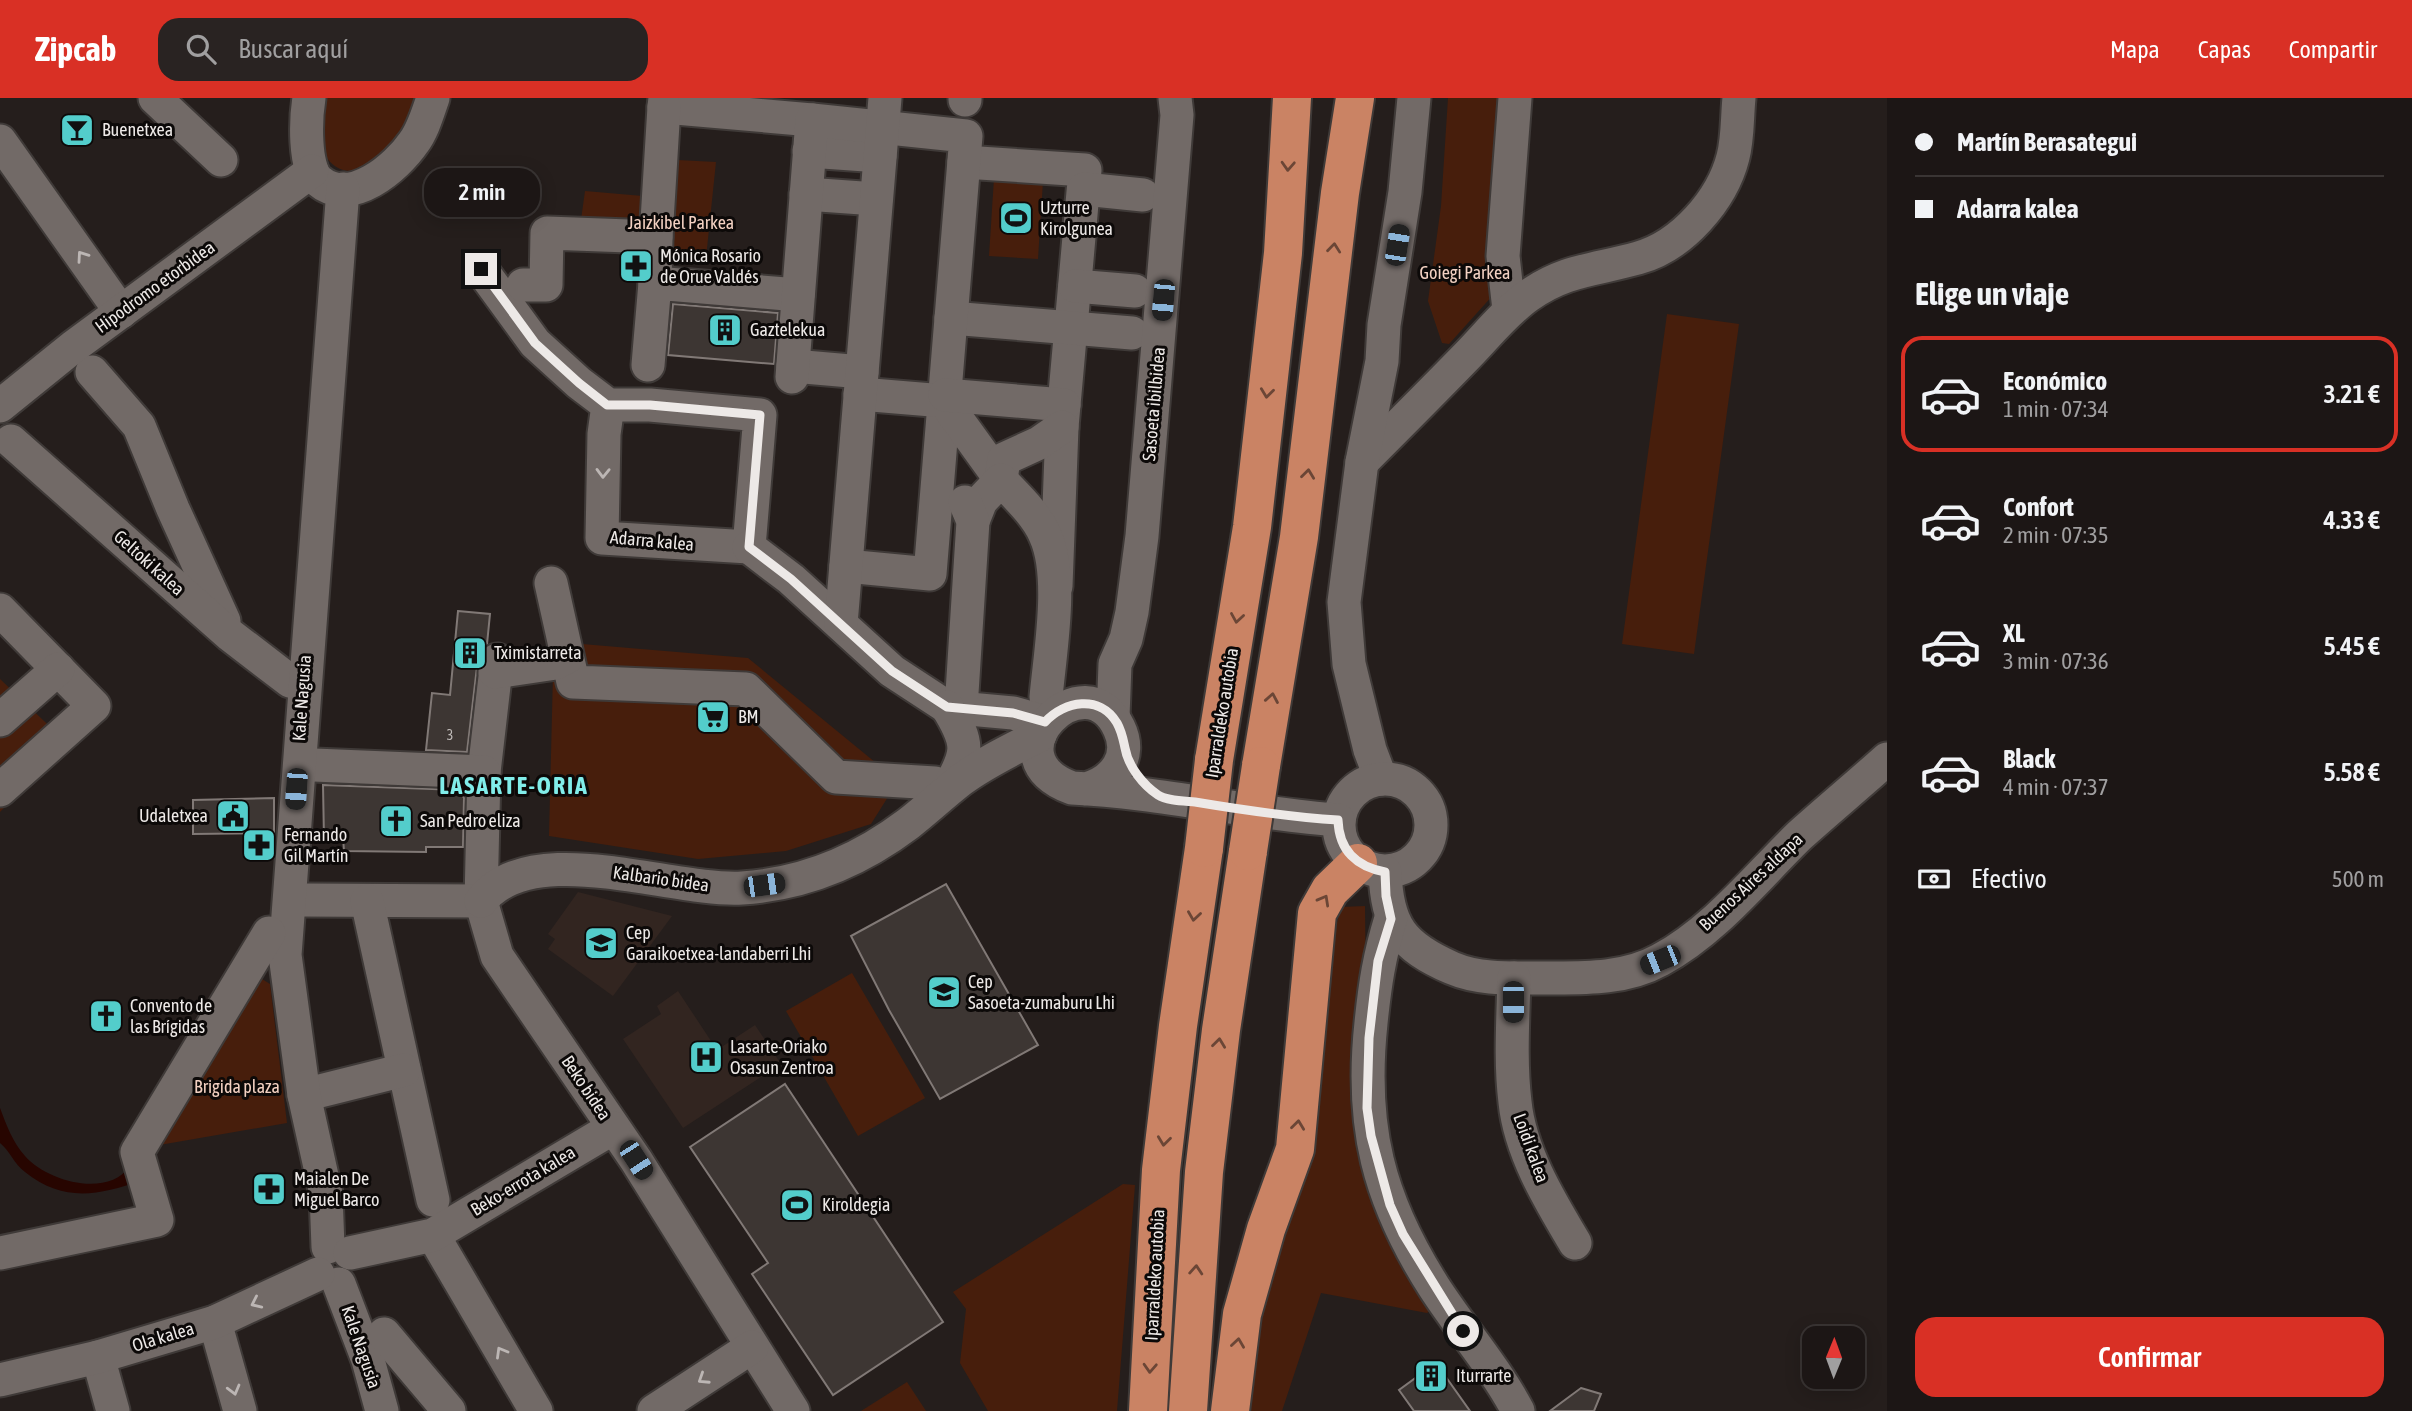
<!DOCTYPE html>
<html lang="es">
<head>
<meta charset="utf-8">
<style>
  :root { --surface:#1c1615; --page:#292322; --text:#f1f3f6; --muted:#a09fa0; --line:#3a3534; --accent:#d93025 }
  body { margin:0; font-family:"Asap Condensed",sans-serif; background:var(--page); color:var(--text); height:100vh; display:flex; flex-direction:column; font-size:26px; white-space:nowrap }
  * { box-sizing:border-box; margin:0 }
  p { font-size:23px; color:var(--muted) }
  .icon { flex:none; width:38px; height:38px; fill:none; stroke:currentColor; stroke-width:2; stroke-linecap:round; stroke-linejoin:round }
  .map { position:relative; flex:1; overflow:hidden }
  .panel { display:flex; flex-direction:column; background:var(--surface); width:525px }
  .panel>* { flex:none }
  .guide { display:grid; align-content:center; height:154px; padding:0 28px; background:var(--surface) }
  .needle { width:46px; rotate:1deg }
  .fabs { position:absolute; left:1802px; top:1228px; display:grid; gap:14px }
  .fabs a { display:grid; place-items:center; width:63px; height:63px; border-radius:14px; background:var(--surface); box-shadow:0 4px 18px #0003,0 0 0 2px var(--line); font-size:35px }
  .end { position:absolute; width:32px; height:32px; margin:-16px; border:9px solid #ede9e7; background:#111; box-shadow:0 0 0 4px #111 }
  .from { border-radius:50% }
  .bubble { position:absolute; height:49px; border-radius:21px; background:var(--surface); box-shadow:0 4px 18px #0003,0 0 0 2px var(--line); font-size:23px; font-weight:600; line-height:49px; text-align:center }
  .car { position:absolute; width:21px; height:42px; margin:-21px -10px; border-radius:9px; box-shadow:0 0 5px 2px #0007; background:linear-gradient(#222 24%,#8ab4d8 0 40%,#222 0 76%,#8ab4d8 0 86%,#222 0) }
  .guide b { display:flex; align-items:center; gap:24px; height:66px; font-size:26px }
  .guide b+b { border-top:2px solid var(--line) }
  .guide i { width:18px; height:18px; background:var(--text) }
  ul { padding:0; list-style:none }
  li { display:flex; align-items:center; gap:21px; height:116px; margin:0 14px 10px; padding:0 14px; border:4px solid transparent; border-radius:21px }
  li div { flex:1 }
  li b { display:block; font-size:26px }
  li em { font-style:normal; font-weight:600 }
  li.on { border-color:var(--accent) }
  li>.icon { width:63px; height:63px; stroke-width:1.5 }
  h2 { padding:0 28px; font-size:32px; line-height:84px }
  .pay { display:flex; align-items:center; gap:18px; height:77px; padding:0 28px; font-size:26px }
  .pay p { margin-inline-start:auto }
  .button { display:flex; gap:14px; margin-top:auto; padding:14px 28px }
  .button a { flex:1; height:80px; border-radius:21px; background:var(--accent); color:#fff; font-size:28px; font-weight:600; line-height:80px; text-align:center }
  header { display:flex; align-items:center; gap:42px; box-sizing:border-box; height:98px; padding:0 35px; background:var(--accent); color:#fff }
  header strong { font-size:33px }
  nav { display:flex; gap:38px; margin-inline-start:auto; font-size:24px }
  .search { width:490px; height:63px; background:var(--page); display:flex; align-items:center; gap:18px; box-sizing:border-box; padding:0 24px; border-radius:21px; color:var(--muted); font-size:26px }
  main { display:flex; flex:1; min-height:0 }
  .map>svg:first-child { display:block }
  .built { fill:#322520 }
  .green { fill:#471e0c }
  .water { fill:#270500 }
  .building { fill:#3d3633; stroke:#817976; stroke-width:2 }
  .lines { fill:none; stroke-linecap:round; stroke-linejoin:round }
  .minor-casing { stroke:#3f3a38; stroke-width:37 }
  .highway-casing { stroke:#3f3a38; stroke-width:42 }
  .minor { stroke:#726a67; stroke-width:33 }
  .highway { stroke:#ca8364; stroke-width:38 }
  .highway-bridge-casing { stroke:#3f3a38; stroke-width:42; stroke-linecap:butt }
  .highway-bridge { stroke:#ca8364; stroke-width:38 }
  .oneway { stroke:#6b4636 }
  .oneway2 { stroke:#bcb6b4 }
  .route { stroke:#ede9e7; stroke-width:9 }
  .labels { text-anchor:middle; stroke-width:6; stroke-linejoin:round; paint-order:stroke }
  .number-label { font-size:14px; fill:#c1bcba }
  .poi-label { font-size:18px; fill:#ede9e7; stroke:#0c0908; text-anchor:start }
  .park-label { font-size:18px; fill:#f3d1c2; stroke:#0c0908 }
  .street-label { font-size:18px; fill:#ede9e7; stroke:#0c0908 }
  .district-label { font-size:24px; font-weight:bold; letter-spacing:2px; fill:#81edea; stroke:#0c0908 }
</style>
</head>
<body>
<header>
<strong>Zipcab</strong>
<div class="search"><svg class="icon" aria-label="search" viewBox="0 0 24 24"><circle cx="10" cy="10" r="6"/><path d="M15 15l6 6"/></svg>Buscar aquí</div>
<nav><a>Mapa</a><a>Capas</a><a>Compartir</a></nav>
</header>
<main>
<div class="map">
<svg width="1887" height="1313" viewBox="0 0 1887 1313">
  <rect width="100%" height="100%" fill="#251e1c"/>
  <g class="built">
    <polygon points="578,794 672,818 613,898 548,851 555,841 548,836"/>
    <polygon points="678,893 717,952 755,927 781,966 683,1030 623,941 661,916 657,908"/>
  </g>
  <g class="green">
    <path d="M324 0H420C408 29 381 80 343 72 332 69 325 59 322 49 318 35 323 15 324 0Z"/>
    <polygon points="1448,0 1514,0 1494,196 1449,246 1442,245 1428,203 1441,108"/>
    <polygon points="678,62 716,64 706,160 657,154 579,136 585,93 666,100"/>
    <polygon points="994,80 1043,83 1038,161 989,158"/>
    <polygon points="1667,216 1739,226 1694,556 1622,546"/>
    <polygon points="582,546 748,560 898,683 871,726 786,753 698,761 549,738 553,575"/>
    <polygon points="0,581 66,644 0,714"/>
    <polygon points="1365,808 1367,994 1444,1203 1427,1215 1321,1195 1282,1313 1242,1313 1326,868 1341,809"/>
    <polygon points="852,875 925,1000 858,1038 786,913"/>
    <polygon points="254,876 270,886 287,1025 148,1049"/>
    <polygon points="1123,1086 1135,1087 1117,1313 988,1313 960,1265 966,1211 953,1194"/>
    <polygon points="907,1284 926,1313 861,1313"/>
  </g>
  <path class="water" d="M0 1010C6 1026 13 1045 25 1058 48 1084 108 1100 130 1068L141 1083C98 1097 64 1105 25 1074 14 1066 10 1053 0 1045Z"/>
  <g class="building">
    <polygon points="673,206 778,215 774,266 668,257"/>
    <polygon points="458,513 490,516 487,546 478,560 467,654 426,652 432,595 450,597"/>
    <polygon points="323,687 459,692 464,700 463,749 426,749 426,754 344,753 343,740 324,741"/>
    <polygon points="274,700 274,735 193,736 193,702"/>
    <polygon points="946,786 1038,947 940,1001 889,912 851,838"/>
    <polygon points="785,986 943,1224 833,1297 752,1176 768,1165 690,1049"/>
    <polygon points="1436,1265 1470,1313 1414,1313 1399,1292"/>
    <polygon points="1581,1290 1601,1296 1594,1313 1550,1313"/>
  </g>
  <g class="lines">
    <g class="minor-casing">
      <g id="minor">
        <polyline points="155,0 221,62"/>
        <path d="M309 0C306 18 303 70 319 83 350 110 397 69 414 44 423 32 428 14 433 0"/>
        <polyline points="665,0 664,9 812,22"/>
        <polyline points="965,0 965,2"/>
        <polyline points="0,43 121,214"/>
        <polyline points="809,53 880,58"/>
        <polyline points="964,64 1085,72 1062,329 1056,488"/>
        <polyline points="1084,91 1143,97"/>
        <polyline points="806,96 876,101"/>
        <polyline points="656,139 664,9"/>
        <polyline points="481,171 535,245 579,285 608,307 650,307 760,317 749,449 602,440 604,336 608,307"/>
        <polyline points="523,187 546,187 547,135 656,139 655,185"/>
        <polyline points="1075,188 1135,193"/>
        <polyline points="1509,212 1503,158 1515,0"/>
        <polyline points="951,220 1132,235"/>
        <polyline points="648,267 655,185 798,197"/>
        <polyline points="793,268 862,274"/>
        <polyline points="92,274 139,328 173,411 224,523"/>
        <polyline points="792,279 812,22 966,38 930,476 846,468"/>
        <polyline points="860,296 944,303 1001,382"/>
        <polyline points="945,297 1064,307"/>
        <polyline points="0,308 73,249 312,73"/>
        <polyline points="11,343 230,537 290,583"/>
        <path d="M1362 364C1396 330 1430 296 1464 261 1485 240 1504 215 1528 198 1566 171 1596 172 1638 160 1682 148 1722 102 1733 59 1738 40 1737 19 1739 0"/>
        <polyline points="1001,382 1004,361 1039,345 1062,329"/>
        <path d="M973 423 981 403 1001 382C1016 398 1036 416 1045 437 1064 478 1050 554 1046 599"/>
        <polyline points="749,449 791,481 892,573 947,609 1013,615 1045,624"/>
        <polyline points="551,485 573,584 746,591 836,679 935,685"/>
        <polyline points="0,512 94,608 0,692"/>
        <polyline points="841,526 885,0"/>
        <polyline points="497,562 484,674 481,803 497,858 636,1062 793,1313"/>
        <polyline points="495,574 556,565 567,559"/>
        <polyline points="962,595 973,423 965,404"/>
        <polyline points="1113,619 1115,566 1126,541 1132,514 1142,438 1177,17 1175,0"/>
        <polyline points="0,622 58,571"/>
        <polyline points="314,667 484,674"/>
        <polyline points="1381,681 1370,652 1349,566 1344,504 1362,364 1382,263 1384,227 1405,94 1414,0"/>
        <circle cx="1385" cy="727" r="46"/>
        <path d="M1086 691C1114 683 1133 659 1119 630 1086 558 984 658 1072 690 1161 694 1249 716 1338 722"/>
        <path d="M947 692C969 655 970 646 947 609"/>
        <path d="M1385 774C1387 828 1402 848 1452 870 1480 882 1511 880 1541 880 1581 880 1624 882 1660 862 1714 833 1756 780 1799 738 1828 712 1858 687 1887 661"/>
        <polyline points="303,802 481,803"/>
        <polyline points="367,803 433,1102"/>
        <path d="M481 803C532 738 670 794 742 790 804 786 859 763 908 726 926 712 943 696 961 682 985 664 1013 651 1040 637"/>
        <path d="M1391 820C1379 859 1375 886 1371 925 1360 1028 1378 1101 1434 1189 1461 1231 1495 1269 1518 1313"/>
        <path d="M1514 880C1513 921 1510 963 1515 1004 1520 1054 1550 1103 1575 1145"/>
        <polyline points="304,997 404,972"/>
        <polyline points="433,1137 536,1313"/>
        <polyline points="328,1149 326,1096 304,997 285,857 343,91"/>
        <polyline points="0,1155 157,1122 137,1054 269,835"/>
        <polyline points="350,1155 433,1137 613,1030"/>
        <polyline points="339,1186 368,1262 382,1313"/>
        <polyline points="215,1224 240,1313"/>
        <polyline points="384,1236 449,1313"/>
        <polyline points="98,1259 113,1313"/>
        <polyline points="0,1282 98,1259 215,1224 318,1176"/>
        <polyline points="654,1313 752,1249"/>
      </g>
    </g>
    <g class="highway-casing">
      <g id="highway">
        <polyline points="1214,662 1252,429 1283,155 1292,0"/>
        <polyline points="1261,668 1299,439 1340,95 1355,0"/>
        <polyline points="1148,1313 1161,1072 1178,928 1204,750"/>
        <polyline points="1188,1313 1204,1074 1221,932 1248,753"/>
        <polyline points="1230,1313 1242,1216 1266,1131 1295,1051 1317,815 1330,792 1358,765"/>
      </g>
    </g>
    <use href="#minor" class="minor"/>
    <use href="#highway" class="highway"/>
    <g class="highway-bridge-casing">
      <g id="highway-bridge">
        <polyline points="1204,750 1214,662"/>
        <polyline points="1248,753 1261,668"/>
      </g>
    </g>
    <use href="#highway-bridge" class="highway-bridge"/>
  </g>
  <defs><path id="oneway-chevron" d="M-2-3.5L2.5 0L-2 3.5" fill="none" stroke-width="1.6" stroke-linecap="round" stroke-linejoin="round" transform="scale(1.75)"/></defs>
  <g class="oneway">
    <use href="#oneway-chevron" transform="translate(1288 68) rotate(93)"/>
    <use href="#oneway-chevron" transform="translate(1334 150) rotate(-84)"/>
    <use href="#oneway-chevron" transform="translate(1267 295) rotate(97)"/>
    <use href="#oneway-chevron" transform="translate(1308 376) rotate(-83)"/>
    <use href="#oneway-chevron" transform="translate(1237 520) rotate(99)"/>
    <use href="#oneway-chevron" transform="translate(1272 600) rotate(-80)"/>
    <use href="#oneway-chevron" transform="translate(1324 802) rotate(-61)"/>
    <use href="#oneway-chevron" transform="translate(1194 818) rotate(98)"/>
    <use href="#oneway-chevron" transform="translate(1219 945) rotate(-83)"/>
    <use href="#oneway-chevron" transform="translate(1298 1027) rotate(-83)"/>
    <use href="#oneway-chevron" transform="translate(1164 1043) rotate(97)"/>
    <use href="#oneway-chevron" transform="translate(1196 1172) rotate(-86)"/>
    <use href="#oneway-chevron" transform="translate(1238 1245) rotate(-82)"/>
    <use href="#oneway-chevron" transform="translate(1150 1270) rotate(93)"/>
  </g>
  <g class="oneway2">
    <use href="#oneway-chevron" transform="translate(82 158) rotate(-125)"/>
    <use href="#oneway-chevron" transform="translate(603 375) rotate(91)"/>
    <use href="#oneway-chevron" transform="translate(256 1205) rotate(155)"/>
    <use href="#oneway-chevron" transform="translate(501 1254) rotate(-120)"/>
    <use href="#oneway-chevron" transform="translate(703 1281) rotate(147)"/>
    <use href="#oneway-chevron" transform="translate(234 1292) rotate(75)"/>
  </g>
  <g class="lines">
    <path class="route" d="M481 171 535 245 579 285 607 307H650L760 317 749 449 791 481 892 573 947 609 1013 615 1045 624C1064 603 1100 596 1117 625 1122 634 1123 641 1125 650 1128 668 1143 687 1158 697 1167 703 1184 703 1195 704 1243 712 1290 719 1338 722 1339 753 1357 769 1385 774L1386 798 1391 821 1378 863 1369 940 1367 1010 1371 1038 1390 1107 1403 1136 1463 1233"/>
  </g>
  <defs>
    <g id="bar-square" transform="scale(1.75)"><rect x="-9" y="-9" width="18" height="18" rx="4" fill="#53cdcb" stroke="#0c0908"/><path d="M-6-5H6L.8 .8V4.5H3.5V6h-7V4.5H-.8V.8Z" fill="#111"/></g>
    <g id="stadium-square" transform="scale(1.75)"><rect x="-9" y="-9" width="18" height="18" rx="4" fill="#53cdcb" stroke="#0c0908"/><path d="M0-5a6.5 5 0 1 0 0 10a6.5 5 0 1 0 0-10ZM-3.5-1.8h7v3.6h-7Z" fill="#111"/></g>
    <g id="pharmacy-square" transform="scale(1.75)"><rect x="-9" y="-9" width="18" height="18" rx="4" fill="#53cdcb" stroke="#0c0908"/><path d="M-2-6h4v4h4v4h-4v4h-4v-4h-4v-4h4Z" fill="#111"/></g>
    <g id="building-square" transform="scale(1.75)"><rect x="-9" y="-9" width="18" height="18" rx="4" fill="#53cdcb" stroke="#0c0908"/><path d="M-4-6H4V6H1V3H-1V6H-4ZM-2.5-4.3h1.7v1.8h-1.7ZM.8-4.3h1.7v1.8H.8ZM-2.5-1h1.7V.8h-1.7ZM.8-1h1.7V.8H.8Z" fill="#111"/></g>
    <g id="supermarket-square" transform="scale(1.75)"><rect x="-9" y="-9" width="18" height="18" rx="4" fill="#53cdcb" stroke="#0c0908"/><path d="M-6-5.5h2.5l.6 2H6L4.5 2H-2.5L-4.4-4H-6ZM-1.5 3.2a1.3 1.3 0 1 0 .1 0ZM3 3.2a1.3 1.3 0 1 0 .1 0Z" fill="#111"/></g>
    <g id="civic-square" transform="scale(1.75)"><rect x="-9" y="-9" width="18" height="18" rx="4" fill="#53cdcb" stroke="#0c0908"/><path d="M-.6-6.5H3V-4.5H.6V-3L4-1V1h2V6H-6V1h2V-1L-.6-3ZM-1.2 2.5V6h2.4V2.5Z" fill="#111"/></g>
    <g id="church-square" transform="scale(1.75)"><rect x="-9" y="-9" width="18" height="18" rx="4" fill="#53cdcb" stroke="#0c0908"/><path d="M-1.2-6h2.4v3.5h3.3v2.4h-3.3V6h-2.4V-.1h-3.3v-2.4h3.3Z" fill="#111"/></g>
    <g id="school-square" transform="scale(1.75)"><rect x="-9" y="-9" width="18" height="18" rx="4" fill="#53cdcb" stroke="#0c0908"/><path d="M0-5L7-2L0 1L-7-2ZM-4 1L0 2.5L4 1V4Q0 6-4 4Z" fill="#111"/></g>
    <g id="hospital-square" transform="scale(1.75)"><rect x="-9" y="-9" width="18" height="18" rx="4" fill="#53cdcb" stroke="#0c0908"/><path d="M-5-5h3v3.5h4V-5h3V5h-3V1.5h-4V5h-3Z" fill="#111"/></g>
  </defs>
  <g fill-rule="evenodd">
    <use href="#bar-square" x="77" y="32"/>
    <use href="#stadium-square" x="1016" y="120"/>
    <use href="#pharmacy-square" x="636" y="168"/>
    <use href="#building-square" x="725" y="232"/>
    <use href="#building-square" x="470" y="555"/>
    <use href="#supermarket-square" x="713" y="619"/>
    <use href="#civic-square" x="233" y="718"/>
    <use href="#church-square" x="396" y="723"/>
    <use href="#pharmacy-square" x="259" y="747"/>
    <use href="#school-square" x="601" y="845"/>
    <use href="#school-square" x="944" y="894"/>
    <use href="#church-square" x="106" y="918"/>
    <use href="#hospital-square" x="706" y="959"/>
    <use href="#pharmacy-square" x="269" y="1091"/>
    <use href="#stadium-square" x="797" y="1107"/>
    <use href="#building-square" x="1431" y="1278"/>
  </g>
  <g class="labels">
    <g class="number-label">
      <text x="450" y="642">3</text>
    </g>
    <g class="poi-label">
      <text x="102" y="38">Buenetxea</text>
      <text x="1040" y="116">Uzturre<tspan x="1040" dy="21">Kirolgunea</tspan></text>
      <text x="660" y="164">Mónica Rosario<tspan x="660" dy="21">de Orue Valdés</tspan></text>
      <text x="750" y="238">Gaztelekua</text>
      <text x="494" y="561">Tximistarreta</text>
      <text x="738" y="625">BM</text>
      <text x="208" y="724" text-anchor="end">Udaletxea</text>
      <text x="420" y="729">San Pedro eliza</text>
      <text x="284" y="743">Fernando<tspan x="284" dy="21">Gil Martín</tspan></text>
      <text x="626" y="841">Cep<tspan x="626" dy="21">Garaikoetxea-landaberri Lhi</tspan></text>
      <text x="968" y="890">Cep<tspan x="968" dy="21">Sasoeta-zumaburu Lhi</tspan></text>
      <text x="130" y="914">Convento de<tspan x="130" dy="21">las Brígidas</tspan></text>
      <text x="730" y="955">Lasarte-Oriako<tspan x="730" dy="21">Osasun Zentroa</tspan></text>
      <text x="294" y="1087">Maialen De<tspan x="294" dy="21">Miguel Barco</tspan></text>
      <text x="822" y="1113">Kiroldegia</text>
      <text x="1456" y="1284">Iturrarte</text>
    </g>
    <g class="park-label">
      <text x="681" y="131">Jaizkibel Parkea</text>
      <text x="1465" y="181">Goiegi Parkea</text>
      <text x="237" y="995">Brigida plaza</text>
    </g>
    <g class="street-label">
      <text transform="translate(155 189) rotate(-36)" y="6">Hipodromo etorbidea</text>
      <text transform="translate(1154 306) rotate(-85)" y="6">Sasoeta ibilbidea</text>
      <text transform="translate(652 443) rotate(5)" y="6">Adarra kalea</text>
      <text transform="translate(149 465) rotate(42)" y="6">Geltoki kalea</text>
      <text transform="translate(302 600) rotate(-86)" y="6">Kale Nagusia</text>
      <text transform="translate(1222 615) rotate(-81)" y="6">Iparraldeko autobia</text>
      <text transform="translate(661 781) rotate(8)" y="6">Kalbario bidea</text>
      <text transform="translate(1751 784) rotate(-43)" y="6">Buenos Aires aldapa</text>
      <text transform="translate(586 990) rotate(56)" y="6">Beko bidea</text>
      <text transform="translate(1531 1050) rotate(70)" y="6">Loidi kalea</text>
      <text transform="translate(523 1083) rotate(-31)" y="6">Beko-errota kalea</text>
      <text transform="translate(1155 1177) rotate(-87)" y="6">Iparraldeko autobia</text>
      <text transform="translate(163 1239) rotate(-17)" y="6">Ola kalea</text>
      <text transform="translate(361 1249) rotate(71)" y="6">Kale Nagusia</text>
    </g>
    <g class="district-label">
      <text x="514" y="696">LASARTE-ORIA</text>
    </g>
  </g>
</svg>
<div class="fabs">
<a><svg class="needle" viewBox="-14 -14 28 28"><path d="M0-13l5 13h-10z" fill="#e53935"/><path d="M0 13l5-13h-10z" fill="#a09fa0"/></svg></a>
</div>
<i class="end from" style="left:1463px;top:1233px"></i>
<i class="end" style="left:481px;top:171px"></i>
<div class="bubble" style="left:424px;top:70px;width:116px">2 min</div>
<i class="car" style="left:1397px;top:147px;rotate:9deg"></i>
<i class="car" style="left:1163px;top:202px;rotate:185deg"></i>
<i class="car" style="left:296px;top:691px;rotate:184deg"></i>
<i class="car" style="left:764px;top:787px;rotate:82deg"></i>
<i class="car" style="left:1660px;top:862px;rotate:248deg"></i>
<i class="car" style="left:1513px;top:904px;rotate:180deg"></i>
<i class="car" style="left:636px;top:1062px;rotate:147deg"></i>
</div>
<section class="panel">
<div class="guide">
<b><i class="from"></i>Martín Berasategui</b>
<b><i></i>Adarra kalea</b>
</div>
<h2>Elige un viaje</h2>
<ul>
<li class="on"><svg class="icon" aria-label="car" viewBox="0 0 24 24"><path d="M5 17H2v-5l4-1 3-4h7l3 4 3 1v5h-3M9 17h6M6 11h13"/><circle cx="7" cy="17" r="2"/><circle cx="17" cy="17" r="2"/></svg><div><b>Económico</b><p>1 min · 07:34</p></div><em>3.21 €</em></li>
<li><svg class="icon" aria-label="car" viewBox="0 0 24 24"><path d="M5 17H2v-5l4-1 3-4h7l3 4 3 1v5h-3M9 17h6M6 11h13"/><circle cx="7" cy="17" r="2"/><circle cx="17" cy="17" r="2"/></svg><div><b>Confort</b><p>2 min · 07:35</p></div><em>4.33 €</em></li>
<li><svg class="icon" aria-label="car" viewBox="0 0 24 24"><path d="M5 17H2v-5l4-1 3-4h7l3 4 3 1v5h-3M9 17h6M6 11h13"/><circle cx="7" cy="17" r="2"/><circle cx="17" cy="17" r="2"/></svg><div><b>XL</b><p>3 min · 07:36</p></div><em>5.45 €</em></li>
<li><svg class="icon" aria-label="car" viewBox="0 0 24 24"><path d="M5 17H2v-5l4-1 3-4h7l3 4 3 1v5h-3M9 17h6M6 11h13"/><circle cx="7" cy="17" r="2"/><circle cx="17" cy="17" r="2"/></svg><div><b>Black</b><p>4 min · 07:37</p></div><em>5.58 €</em></li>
</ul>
<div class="pay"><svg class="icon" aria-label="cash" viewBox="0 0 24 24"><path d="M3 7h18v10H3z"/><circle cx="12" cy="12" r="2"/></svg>Efectivo<p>500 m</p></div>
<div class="button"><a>Confirmar</a></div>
</section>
</main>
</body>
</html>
